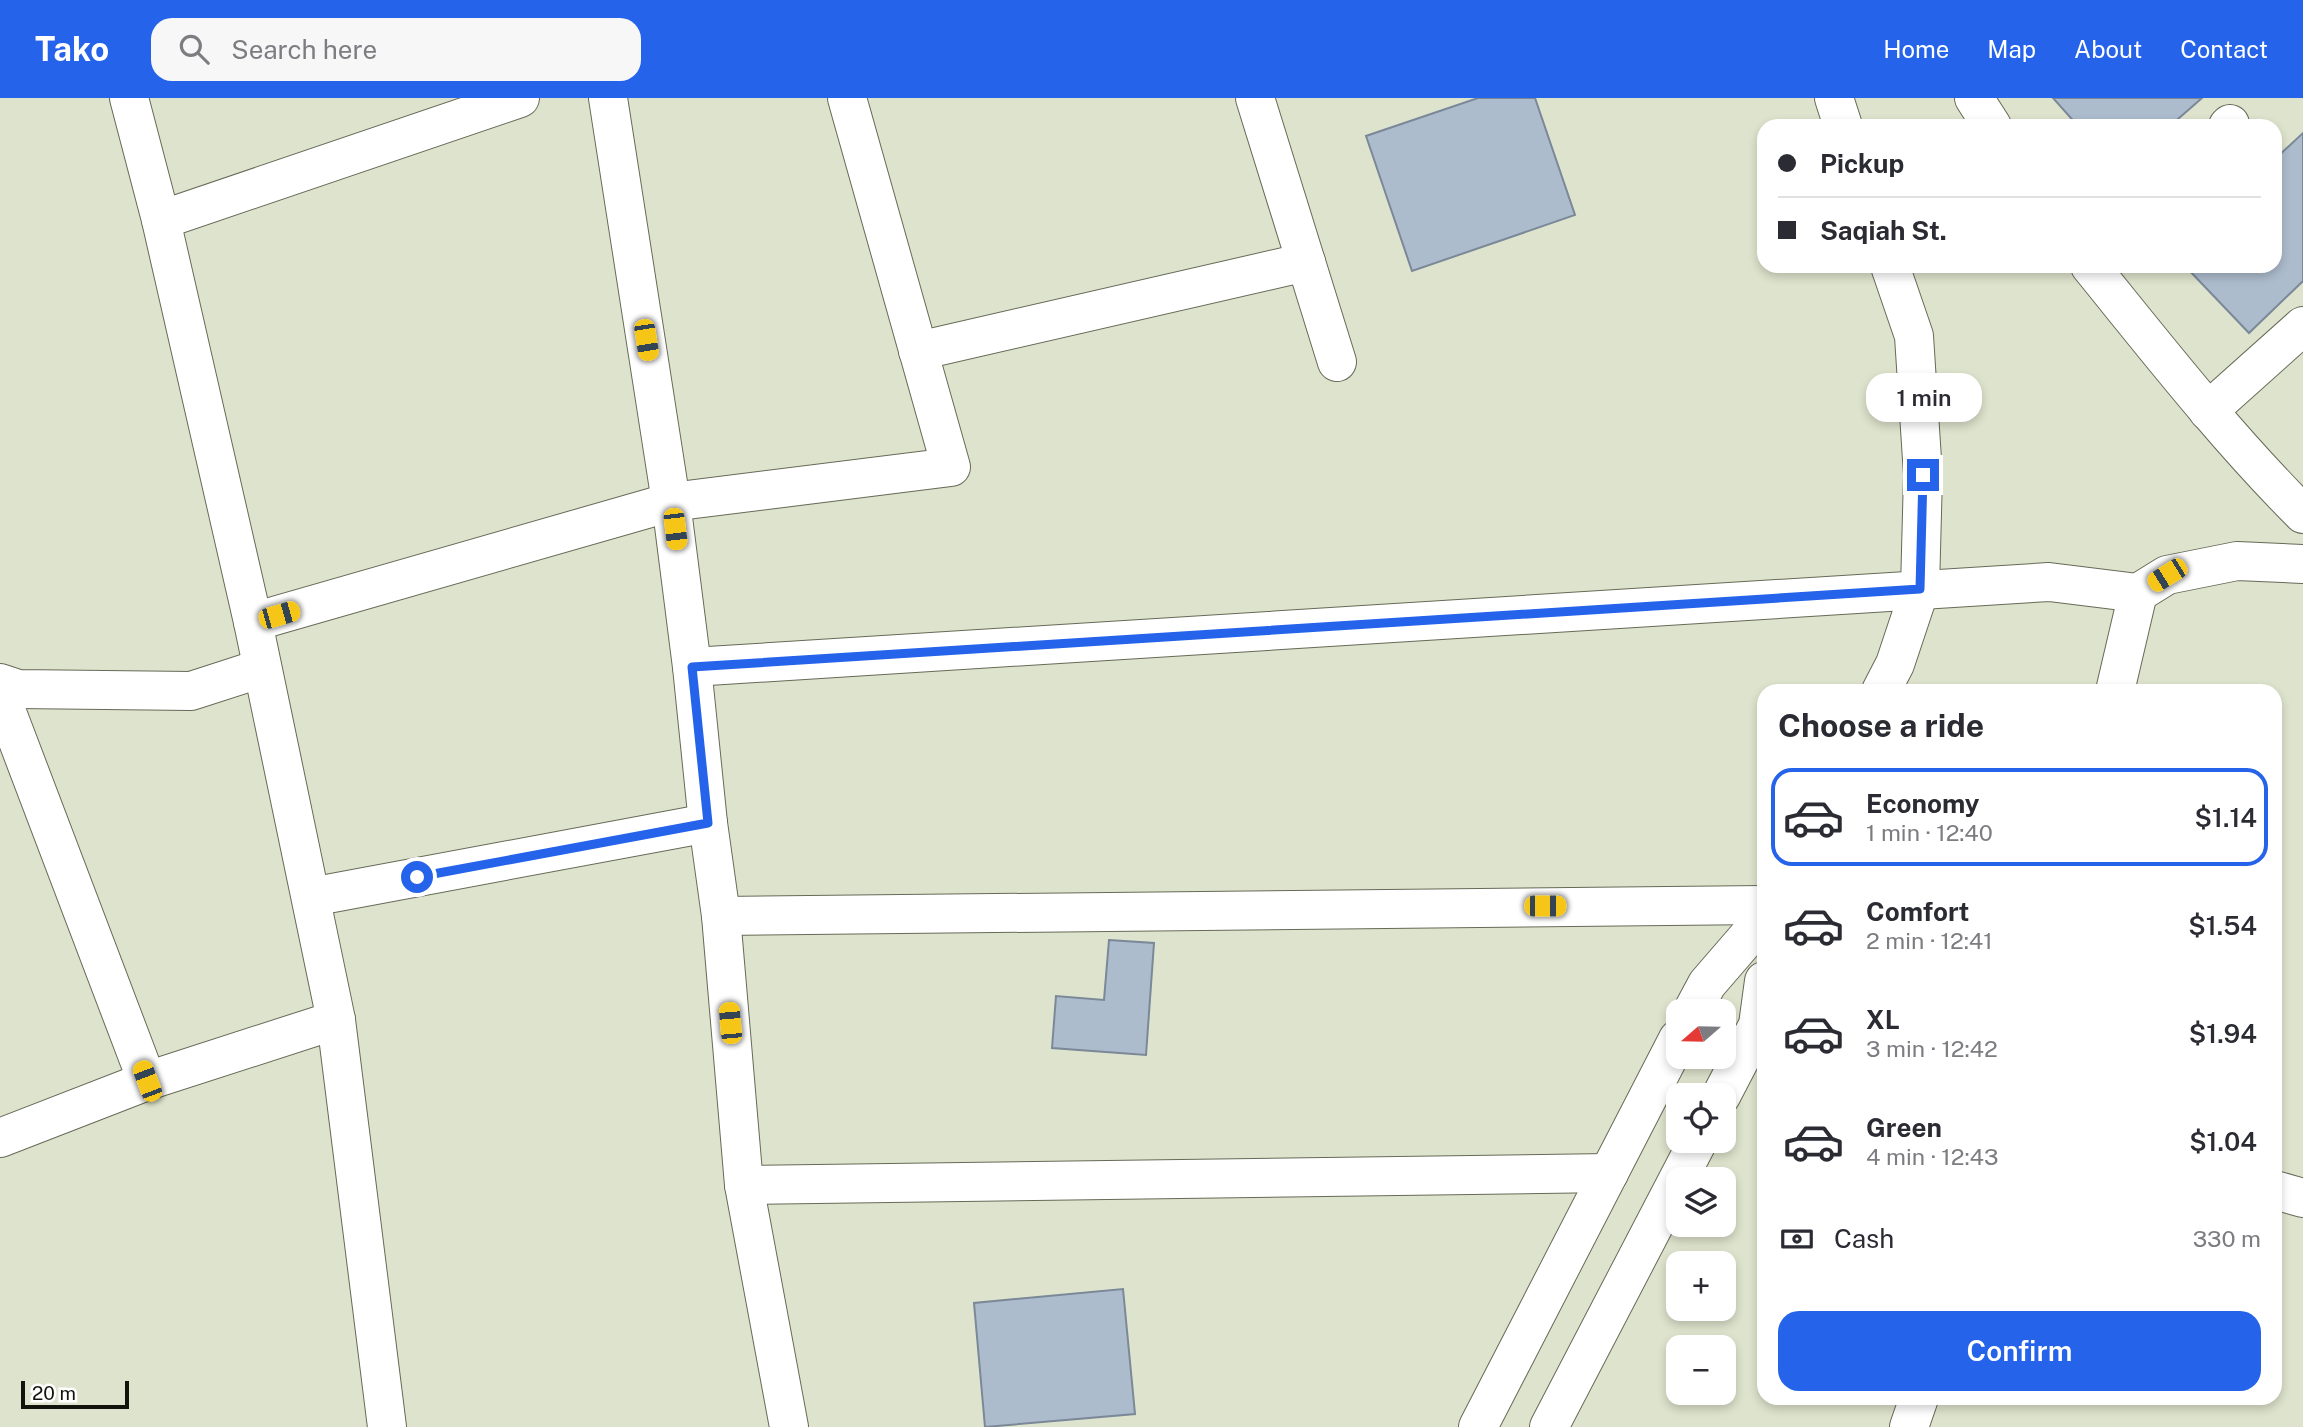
<!DOCTYPE html>
<html lang="en">
<head>
<meta charset="utf-8">
<style>
  :root { --surface:#fff; --page:#f7f7f7; --text:#2b2b33; --muted:#7c7c81; --line:#e1e1e2; --accent:#2563eb }
  body { margin:0; font-family:"Public Sans",sans-serif; background:var(--page); color:var(--text); height:100vh; display:flex; flex-direction:column; font-size:26px; white-space:nowrap }
  * { box-sizing:border-box; margin:0 }
  p { font-size:23px; color:var(--muted) }
  .icon { flex:none; width:38px; height:38px; fill:none; stroke:currentColor; stroke-width:2; stroke-linecap:round; stroke-linejoin:round }
  .map { position:relative; flex:1; overflow:hidden }
  .side { position:absolute; left:1757px; top:586px; width:525px; height:721px; display:flex; flex-direction:column; background:var(--surface); border-radius:21px; box-shadow:0 4px 10px #0003 }
  .side>* { flex:none }
  .guide { position:absolute; left:1757px; top:21px; width:525px; height:154px; border-radius:21px; box-shadow:0 4px 10px #0003; display:grid; align-content:center; height:154px; padding:0 21px; background:var(--surface) }
  .needle { width:46px; rotate:250deg }
  .fabs { position:absolute; left:1666px; top:901px; display:grid; gap:14px }
  .fabs a { display:grid; place-items:center; width:70px; height:70px; border-radius:14px; background:var(--surface); box-shadow:0 4px 10px #0003; font-size:35px }
  .scale { position:absolute; left:21px; bottom:18px; width:108px; box-sizing:border-box; padding-left:7px; border:4px solid #12130c; border-top:0; font-size:19px; line-height:24px; white-space:nowrap; color:#12130c; -webkit-text-stroke:5px #fff; paint-order:stroke }
  .end { position:absolute; width:32px; height:32px; margin:-16px; border:9px solid #2563eb; background:#fff; box-shadow:0 0 0 4px #fff }
  .from { border-radius:50% }
  .bubble { position:absolute; height:49px; border-radius:21px; background:var(--surface); box-shadow:0 4px 10px #0003; font-size:23px; font-weight:600; line-height:49px; text-align:center }
  .car { position:absolute; width:21px; height:42px; margin:-21px -10px; border-radius:9px; box-shadow:0 0 5px 2px #0007; background:linear-gradient(#f5c518 24%,#345 0 40%,#f5c518 0 76%,#345 0 86%,#f5c518 0) }
  .guide b { display:flex; align-items:center; gap:24px; height:66px; font-size:26px }
  .guide b+b { border-top:2px solid var(--line) }
  .guide i { width:18px; height:18px; background:var(--text) }
  ul { padding:0; list-style:none }
  li { display:flex; align-items:center; gap:21px; height:98px; margin:0 14px 10px; padding:0 7px; border:4px solid transparent; border-radius:21px }
  li div { flex:1 }
  li b { display:block; font-size:26px }
  li em { font-style:normal; font-weight:600 }
  li.current { border-color:var(--accent) }
  li>.icon { width:63px; height:63px; stroke-width:1.5 }
  h2 { padding:0 21px; font-size:32px; line-height:84px }
  .pay { display:flex; align-items:center; gap:18px; height:77px; padding:0 21px; font-size:26px }
  .pay p { margin-inline-start:auto }
  .button { display:flex; gap:14px; margin-top:auto; padding:14px 21px }
  .button a { flex:1; height:80px; border-radius:21px; background:var(--accent); color:#fff; font-size:28px; font-weight:600; line-height:80px; text-align:center }
  header { display:flex; align-items:center; gap:42px; box-sizing:border-box; height:98px; padding:0 35px; background:var(--accent); color:#fff }
  header strong { font-size:33px }
  nav { display:flex; gap:38px; margin-inline-start:auto; font-size:24px }
  .search { width:490px; height:63px; background:var(--page); display:flex; align-items:center; gap:18px; box-sizing:border-box; padding:0 24px; border-radius:21px; color:var(--muted); font-size:26px }
  .map>svg:first-child { display:block }
  .building { fill:#adbccd; stroke:#7a8898; stroke-width:2 }
  .lines { fill:none; stroke-linecap:round; stroke-linejoin:round }
  .minor-casing { stroke:#666a57; stroke-width:40 }
  .major-casing { stroke:#666a57; stroke-width:40 }
  .minor { stroke:#fff; stroke-width:38 }
  .major { stroke:#fff; stroke-width:38 }
  .route { stroke:#2563eb; stroke-width:9 }
</style>
</head>
<body>
<header>
<strong>Tako</strong>
<div class="search"><svg class="icon" aria-label="search" viewBox="0 0 24 24"><circle cx="10" cy="10" r="6"/><path d="M15 15l6 6"/></svg>Search here</div>
<nav><a>Home</a><a>Map</a><a>About</a><a>Contact</a></nav>
</header>
<div class="map">
<svg width="2303" height="1329" viewBox="0 0 2303 1329">
  <rect width="100%" height="100%" fill="#dee3cd"/>
  <g class="building">
    <polygon points="1478,0 1535,0 1575,117 1412,173 1366,38"/>
    <polygon points="2053,0 2202,0 2170,28 2078,28"/>
    <polygon points="2303,35 2303,183 2249,235 2185,168 2275,168 2275,61"/>
    <polygon points="1109,842 1154,845 1146,957 1052,950 1056,898 1104,902"/>
    <polygon points="1123,1191 1135,1316 985,1329 974,1205"/>
  </g>
  <g class="lines">
    <g class="minor-casing">
      <g id="minor">
        <polyline points="129,0 161,122 253,524 336,922 387,1329"/>
        <polyline points="608,0 671,404 692,569 708,725 721,818 744,1087 789,1329"/>
        <polyline points="1255,0 1337,264"/>
        <polyline points="1974,0 1992,28"/>
        <polyline points="2228,28 2230,26"/>
        <polyline points="161,122 520,0"/>
        <path d="M2090 168C2159 253 2226 339 2303 416"/>
        <polyline points="918,253 1306,164"/>
        <polyline points="2208,313 2303,228"/>
        <polyline points="253,524 671,404 951,369 847,0"/>
        <polyline points="692,569 2049,484 2138,495 2167,477 2237,463 2303,466"/>
        <polyline points="0,585 18,591 191,593 262,570"/>
        <polyline points="2115,593 2138,495"/>
        <polyline points="0,596 147,983"/>
        <polyline points="311,799 708,725"/>
        <polyline points="721,818 1764,807"/>
        <polyline points="0,1040 147,983 336,922"/>
        <polyline points="744,1087 1609,1075"/>
        <polyline points="2275,1092 2303,1100"/>
        <polyline points="1909,1329 1919,1300"/>
      </g>
    </g>
    <g class="major-casing">
      <g id="major">
        <polyline points="1834,0 1843,28"/>
        <polyline points="1881,593 1895,566 1920,491 1923,377 1914,238 1890,168"/>
        <polyline points="1692,914 1707,886 1764,820"/>
        <polyline points="1721,998 1758,927 1764,883"/>
        <polyline points="1478,1329 1678,941"/>
        <polyline points="1549,1329 1698,1043"/>
      </g>
    </g>
    <use href="#minor" class="minor"/>
    <use href="#major" class="major"/>
  </g>
  <g class="lines">
    <polyline class="route" points="417,779 708,725 692,569 1920,491 1923,377"/>
  </g>
</svg>
<div class="fabs">
<a><svg class="needle" viewBox="-14 -14 28 28"><path d="M0-13l5 13h-10z" fill="#e53935"/><path d="M0 13l5-13h-10z" fill="#7c7c81"/></svg></a>
<a><svg class="icon" aria-label="locate" viewBox="0 0 24 24"><circle cx="12" cy="12" r="6"/><path d="M12 2v4M12 18v4M2 12h4M18 12h4"/></svg></a>
<a><svg class="icon" aria-label="layers" viewBox="0 0 24 24"><path d="M12 4l9 5-9 5-9-5zM3 14l9 5 9-5"/></svg></a>
<a>+</a>
<a>−</a>
</div>
<div class="scale">20 m</div>
<i class="end from" style="left:417px;top:779px"></i>
<i class="end" style="left:1923px;top:377px"></i>
<div class="bubble" style="left:1866px;top:275px;width:116px">1 min</div>
<i class="car" style="left:646px;top:242px;rotate:171deg"></i>
<i class="car" style="left:675px;top:431px;rotate:173deg"></i>
<i class="car" style="left:2167px;top:477px;rotate:238deg"></i>
<i class="car" style="left:279px;top:517px;rotate:74deg"></i>
<i class="car" style="left:1545px;top:808px;rotate:90deg"></i>
<i class="car" style="left:730px;top:925px;rotate:355deg"></i>
<i class="car" style="left:147px;top:983px;rotate:339deg"></i>
<div class="guide">
<b><i class="from"></i>Pickup</b>
<b><i></i>Saqiah St.</b>
</div>
<section class="side">
<h2>Choose a ride</h2>
<ul>
<li class="current"><svg class="icon" aria-label="car" viewBox="0 0 24 24"><path d="M5 17H2v-5l4-1 3-4h7l3 4 3 1v5h-3M9 17h6M6 11h13"/><circle cx="7" cy="17" r="2"/><circle cx="17" cy="17" r="2"/></svg><div><b>Economy</b><p>1 min · 12:40</p></div><em>$1.14</em></li>
<li><svg class="icon" aria-label="car" viewBox="0 0 24 24"><path d="M5 17H2v-5l4-1 3-4h7l3 4 3 1v5h-3M9 17h6M6 11h13"/><circle cx="7" cy="17" r="2"/><circle cx="17" cy="17" r="2"/></svg><div><b>Comfort</b><p>2 min · 12:41</p></div><em>$1.54</em></li>
<li><svg class="icon" aria-label="car" viewBox="0 0 24 24"><path d="M5 17H2v-5l4-1 3-4h7l3 4 3 1v5h-3M9 17h6M6 11h13"/><circle cx="7" cy="17" r="2"/><circle cx="17" cy="17" r="2"/></svg><div><b>XL</b><p>3 min · 12:42</p></div><em>$1.94</em></li>
<li><svg class="icon" aria-label="car" viewBox="0 0 24 24"><path d="M5 17H2v-5l4-1 3-4h7l3 4 3 1v5h-3M9 17h6M6 11h13"/><circle cx="7" cy="17" r="2"/><circle cx="17" cy="17" r="2"/></svg><div><b>Green</b><p>4 min · 12:43</p></div><em>$1.04</em></li>
</ul>
<div class="pay"><svg class="icon" aria-label="cash" viewBox="0 0 24 24"><path d="M3 7h18v10H3z"/><circle cx="12" cy="12" r="2"/></svg>Cash<p>330 m</p></div>
<div class="button"><a>Confirm</a></div>
</section>
</div>
</body>
</html>
